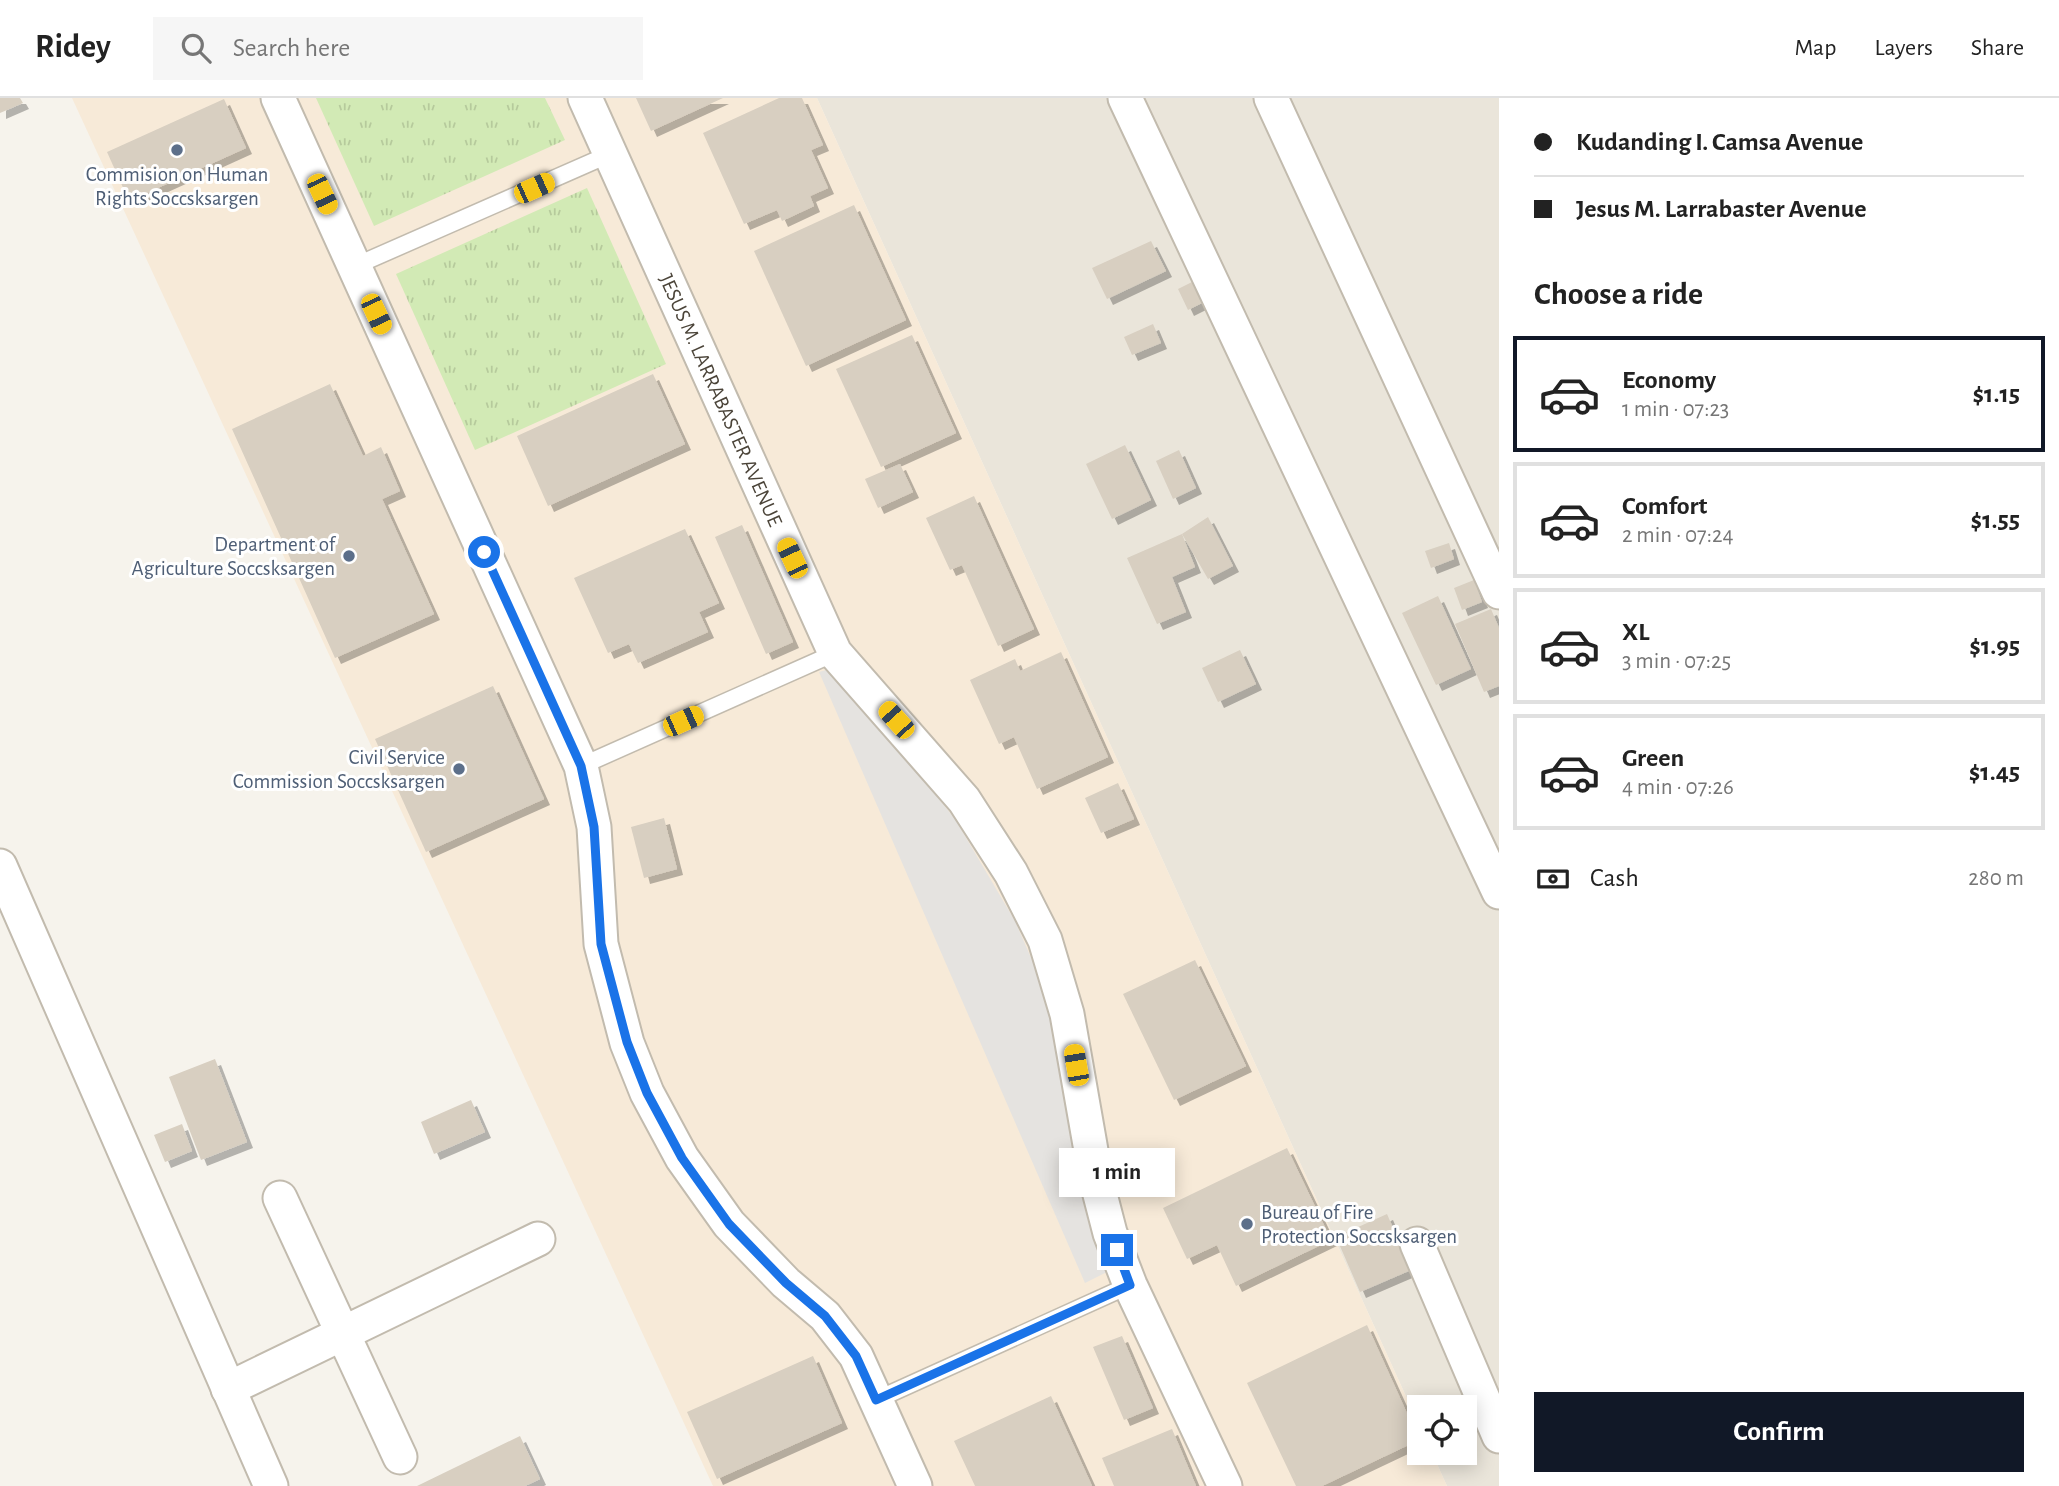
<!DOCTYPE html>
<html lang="en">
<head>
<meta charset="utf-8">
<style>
  :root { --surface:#fff; --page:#f6f6f6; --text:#222; --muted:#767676; --line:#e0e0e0; --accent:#111827 }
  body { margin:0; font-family:"Alegreya Sans",sans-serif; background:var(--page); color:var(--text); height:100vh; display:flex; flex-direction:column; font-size:26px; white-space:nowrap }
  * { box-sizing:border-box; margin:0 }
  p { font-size:23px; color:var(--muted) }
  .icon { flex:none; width:38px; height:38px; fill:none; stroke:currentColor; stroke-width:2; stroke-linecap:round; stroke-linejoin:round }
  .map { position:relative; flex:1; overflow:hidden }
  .panel { display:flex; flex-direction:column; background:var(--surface); width:560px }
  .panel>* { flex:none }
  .banner { display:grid; align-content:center; height:154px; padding:0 35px; background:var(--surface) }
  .buttons { position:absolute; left:1407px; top:1297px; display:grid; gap:14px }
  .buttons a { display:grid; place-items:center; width:70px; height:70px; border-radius:0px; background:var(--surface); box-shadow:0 4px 18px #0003; font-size:35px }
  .end { position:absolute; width:32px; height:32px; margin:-16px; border:9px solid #1a73e8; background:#fff; box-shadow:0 0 0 4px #fff }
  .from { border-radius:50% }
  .bubble { position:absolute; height:49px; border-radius:0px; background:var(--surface); box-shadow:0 4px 18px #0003; font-size:23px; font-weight:700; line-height:49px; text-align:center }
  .car { position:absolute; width:21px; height:42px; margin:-21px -10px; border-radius:9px; box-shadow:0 0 5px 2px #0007; background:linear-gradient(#f5c518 24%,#345 0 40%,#f5c518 0 76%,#345 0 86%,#f5c518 0) }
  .banner b { display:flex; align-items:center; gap:24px; height:66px; font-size:26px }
  .banner b+b { border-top:2px solid var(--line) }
  .banner i { width:18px; height:18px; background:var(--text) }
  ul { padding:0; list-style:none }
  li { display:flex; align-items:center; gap:21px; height:116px; margin:0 14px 10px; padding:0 21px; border:4px solid var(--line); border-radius:0px }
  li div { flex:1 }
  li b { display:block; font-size:26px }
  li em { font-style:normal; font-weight:700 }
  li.current { border-color:var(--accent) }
  li>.icon { width:63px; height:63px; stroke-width:1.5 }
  h2 { padding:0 35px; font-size:32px; line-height:84px }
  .pay { display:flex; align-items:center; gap:18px; height:77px; padding:0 35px; font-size:26px }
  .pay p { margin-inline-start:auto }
  .cta { display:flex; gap:14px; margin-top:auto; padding:14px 35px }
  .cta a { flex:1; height:80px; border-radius:0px; background:var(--accent); color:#fff; font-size:28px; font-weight:700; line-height:80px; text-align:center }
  header { display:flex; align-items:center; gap:42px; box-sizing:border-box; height:98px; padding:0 35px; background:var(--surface); border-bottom:2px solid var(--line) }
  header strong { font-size:33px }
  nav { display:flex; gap:38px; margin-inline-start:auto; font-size:24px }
  .search { width:490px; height:63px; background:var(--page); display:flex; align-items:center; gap:18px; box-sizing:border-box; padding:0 24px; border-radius:0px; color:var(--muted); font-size:26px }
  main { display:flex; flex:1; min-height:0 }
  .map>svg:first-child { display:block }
  .residential { fill:#eae5da }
  .commercial { fill:#f7ead8 }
  .grass { fill:url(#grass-tufts) }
  .parking { fill:#e5e3e0 }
  .building { fill:#d8cfc1; filter:url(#shadow) }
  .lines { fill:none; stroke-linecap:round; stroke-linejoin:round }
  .lane-casing { stroke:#c2bbae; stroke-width:19 }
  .street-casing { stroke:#c2bbae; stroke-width:37 }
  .lane { stroke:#fff; stroke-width:16 }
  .street { stroke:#fff; stroke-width:33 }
  .route { stroke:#1a73e8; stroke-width:9 }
  .service-dot { fill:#5c6f8a; stroke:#fff; stroke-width:2.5 }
  .labels { text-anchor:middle; stroke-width:6; stroke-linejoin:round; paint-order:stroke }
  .service-label { font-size:21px; fill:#4e5e75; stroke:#fff; text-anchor:end }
  .street-label { font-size:21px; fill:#4b4439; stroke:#fff }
</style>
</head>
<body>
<header>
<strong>Ridey</strong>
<div class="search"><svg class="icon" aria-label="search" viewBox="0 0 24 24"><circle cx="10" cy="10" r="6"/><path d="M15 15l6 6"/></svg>Search here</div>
<nav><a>Map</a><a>Layers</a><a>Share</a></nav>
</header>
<main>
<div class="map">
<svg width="1499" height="1388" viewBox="0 0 1499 1388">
  <defs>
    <pattern id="grass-tufts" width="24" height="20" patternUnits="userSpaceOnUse" patternTransform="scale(1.75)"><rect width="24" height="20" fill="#d2eab5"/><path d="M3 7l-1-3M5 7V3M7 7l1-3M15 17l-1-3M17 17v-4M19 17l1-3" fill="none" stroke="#b6ca9c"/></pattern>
    <filter id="shadow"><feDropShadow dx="6" dy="6" stdDeviation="0" flood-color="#0004"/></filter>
  </defs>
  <rect width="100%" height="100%" fill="#f6f3ec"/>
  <polygon class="residential" points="817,0 1499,0 1499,1388 1447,1388 1432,1355 1465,1354 1465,1309 1419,1309 1419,1327"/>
  <polygon class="commercial" points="72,0 817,0 1419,1327 1419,1354 1432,1355 1447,1388 713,1388"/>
  <g class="grass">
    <polygon points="316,0 545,0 565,42 374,128"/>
    <polygon points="587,90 666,266 475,352 396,176"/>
  </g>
  <polygon class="parking" points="833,570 955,721 1015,823 1042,885 1072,1015 1115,1170 1085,1185 819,574"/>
  <g class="building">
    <polygon points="0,0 20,0 23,5 0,15"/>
    <polygon points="636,0 723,0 651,33"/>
    <polygon points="779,0 802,0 823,47 811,52 828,90 810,98 814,108 782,123 777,112 744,126 703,35"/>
    <polygon points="224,1 246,50 129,103 107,54"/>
    <polygon points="854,107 906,222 806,268 754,153"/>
    <polygon points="1151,143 1166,173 1107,201 1092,170"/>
    <polygon points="1198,181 1208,202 1188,212 1178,191"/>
    <polygon points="1153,226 1161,245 1132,257 1124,239"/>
    <polygon points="912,237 956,335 881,369 836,271"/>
    <polygon points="653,276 685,346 548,408 517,338"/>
    <polygon points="330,286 363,358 381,349 400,393 382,401 434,516 335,560 232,331"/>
    <polygon points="1125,347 1151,402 1112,421 1086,366"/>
    <polygon points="1179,352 1196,390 1173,401 1156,363"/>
    <polygon points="900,366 913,394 878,410 865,381"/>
    <polygon points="974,398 1034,531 998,548 962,467 950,472 926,420"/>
    <polygon points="1208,419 1233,468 1208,481 1182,436"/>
    <polygon points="742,427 793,544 766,556 715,439"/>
    <polygon points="685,431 719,505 699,514 708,534 638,565 629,546 608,555 574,480"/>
    <polygon points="1182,436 1195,469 1172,479 1186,514 1157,526 1127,460"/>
    <polygon points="1449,445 1454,461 1431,470 1425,453"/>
    <polygon points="1474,482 1482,504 1462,512 1454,490"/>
    <polygon points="1438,498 1471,571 1436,587 1402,515"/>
    <polygon points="1491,511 1499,530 1499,588 1484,594 1455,526"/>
    <polygon points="1240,552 1256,586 1218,604 1202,570"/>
    <polygon points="1061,554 1108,659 1037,691 1014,639 999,646 970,582 1015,561 1020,573"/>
    <polygon points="493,588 544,701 426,754 375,641"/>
    <polygon points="1118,685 1134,721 1101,735 1085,700"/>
    <polygon points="664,720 677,771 644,780 631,729"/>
    <polygon points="1195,862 1246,968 1174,1002 1123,896"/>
    <polygon points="215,961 247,1044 201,1062 169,979"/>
    <polygon points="471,1002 485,1034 434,1056 421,1024"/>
    <polygon points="182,1026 192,1053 165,1064 154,1037"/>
    <polygon points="1287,1050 1331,1142 1236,1188 1217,1147 1187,1161 1163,1110"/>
    <polygon points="1387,1116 1411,1172 1360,1194 1336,1139"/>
    <polygon points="1367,1227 1419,1342 1322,1388 1296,1388 1247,1285"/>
    <polygon points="1122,1238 1153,1310 1124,1322 1093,1249"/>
    <polygon points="813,1258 842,1325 717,1381 687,1314"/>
    <polygon points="1051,1298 1092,1388 975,1388 954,1343"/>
    <polygon points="1172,1331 1196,1388 1114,1388 1102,1360"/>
    <polygon points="520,1338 540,1381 525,1388 417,1388"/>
  </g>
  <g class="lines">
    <g class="lane-casing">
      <g id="lane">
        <polyline points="355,168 610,56"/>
        <polyline points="581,668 835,555"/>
        <polyline points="876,1302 1130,1187"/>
      </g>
    </g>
    <g class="street-casing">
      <g id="street">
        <polyline points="278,0 581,668 594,729 601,846 627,945 647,995 682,1060 729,1126 786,1185 825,1218 856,1258 915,1388"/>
        <polyline points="585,0 835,555 964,702 1011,775 1045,842 1067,916 1096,1081 1110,1135 1130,1187 1225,1388"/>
        <polyline points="1125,0 1499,794"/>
        <polyline points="1271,0 1499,494"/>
        <polyline points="0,768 271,1388"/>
        <polyline points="280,1100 400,1359"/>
        <polyline points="1417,1146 1499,1338"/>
        <polyline points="228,1291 538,1141"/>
      </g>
    </g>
    <use href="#lane" class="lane"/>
    <use href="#street" class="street"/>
  </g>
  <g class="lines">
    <polyline class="route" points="484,454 581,668 594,729 601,846 627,944 647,995 682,1060 729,1126 786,1185 825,1218 856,1258 876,1302 1130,1187 1117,1152"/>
  </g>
  <g class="service-dot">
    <circle cx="177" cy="52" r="7"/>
    <circle cx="349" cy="458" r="7"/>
    <circle cx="459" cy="671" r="7"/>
    <circle cx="1247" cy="1126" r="7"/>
  </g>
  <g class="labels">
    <g class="service-label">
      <text x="177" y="83" text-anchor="middle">Commision on Human<tspan x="177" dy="24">Rights Soccsksargen</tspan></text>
      <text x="335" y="453">Department of<tspan x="335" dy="24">Agriculture Soccsksargen</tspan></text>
      <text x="445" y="666">Civil Service<tspan x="445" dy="24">Commission Soccsksargen</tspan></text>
      <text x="1261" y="1121" text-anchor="start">Bureau of Fire<tspan x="1261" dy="24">Protection Soccsksargen</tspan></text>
    </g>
    <g class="street-label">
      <text transform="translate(721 302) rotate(66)" y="7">JESUS M. LARRABASTER AVENUE</text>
    </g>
  </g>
</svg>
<div class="buttons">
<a><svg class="icon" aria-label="locate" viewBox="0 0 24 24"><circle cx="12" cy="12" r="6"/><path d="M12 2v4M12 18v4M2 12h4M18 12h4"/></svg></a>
</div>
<i class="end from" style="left:484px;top:454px"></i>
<i class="end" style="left:1117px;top:1152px"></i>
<div class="bubble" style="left:1059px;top:1050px;width:116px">1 min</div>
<i class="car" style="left:534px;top:90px;rotate:66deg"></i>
<i class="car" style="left:322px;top:96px;rotate:155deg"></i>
<i class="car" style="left:376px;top:216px;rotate:155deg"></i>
<i class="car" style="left:792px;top:460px;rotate:335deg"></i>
<i class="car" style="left:896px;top:622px;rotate:318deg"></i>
<i class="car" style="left:683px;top:623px;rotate:66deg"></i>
<i class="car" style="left:1076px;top:967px;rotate:350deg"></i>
</div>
<section class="panel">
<div class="banner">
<b><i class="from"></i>Kudanding I. Camsa Avenue</b>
<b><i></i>Jesus M. Larrabaster Avenue</b>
</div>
<h2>Choose a ride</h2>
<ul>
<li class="current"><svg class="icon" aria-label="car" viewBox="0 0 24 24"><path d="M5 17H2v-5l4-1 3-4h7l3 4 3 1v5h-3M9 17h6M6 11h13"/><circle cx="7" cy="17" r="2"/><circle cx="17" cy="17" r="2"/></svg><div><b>Economy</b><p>1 min · 07:23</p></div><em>$1.15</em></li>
<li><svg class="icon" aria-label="car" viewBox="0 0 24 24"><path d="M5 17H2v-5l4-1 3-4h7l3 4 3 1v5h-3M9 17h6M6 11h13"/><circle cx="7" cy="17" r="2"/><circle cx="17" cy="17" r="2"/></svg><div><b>Comfort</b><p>2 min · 07:24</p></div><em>$1.55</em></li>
<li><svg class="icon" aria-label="car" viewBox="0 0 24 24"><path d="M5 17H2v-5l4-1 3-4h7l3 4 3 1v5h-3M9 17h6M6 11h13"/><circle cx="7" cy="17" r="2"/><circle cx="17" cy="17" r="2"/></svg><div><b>XL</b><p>3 min · 07:25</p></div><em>$1.95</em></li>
<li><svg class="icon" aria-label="car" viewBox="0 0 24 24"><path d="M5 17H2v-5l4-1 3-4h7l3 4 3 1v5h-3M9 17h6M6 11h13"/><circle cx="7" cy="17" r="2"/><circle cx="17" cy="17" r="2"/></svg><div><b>Green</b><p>4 min · 07:26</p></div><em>$1.45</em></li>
</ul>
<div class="pay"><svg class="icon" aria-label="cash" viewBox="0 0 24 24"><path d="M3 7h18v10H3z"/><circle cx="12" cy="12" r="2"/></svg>Cash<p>280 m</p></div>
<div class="cta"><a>Confirm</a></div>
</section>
</main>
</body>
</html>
